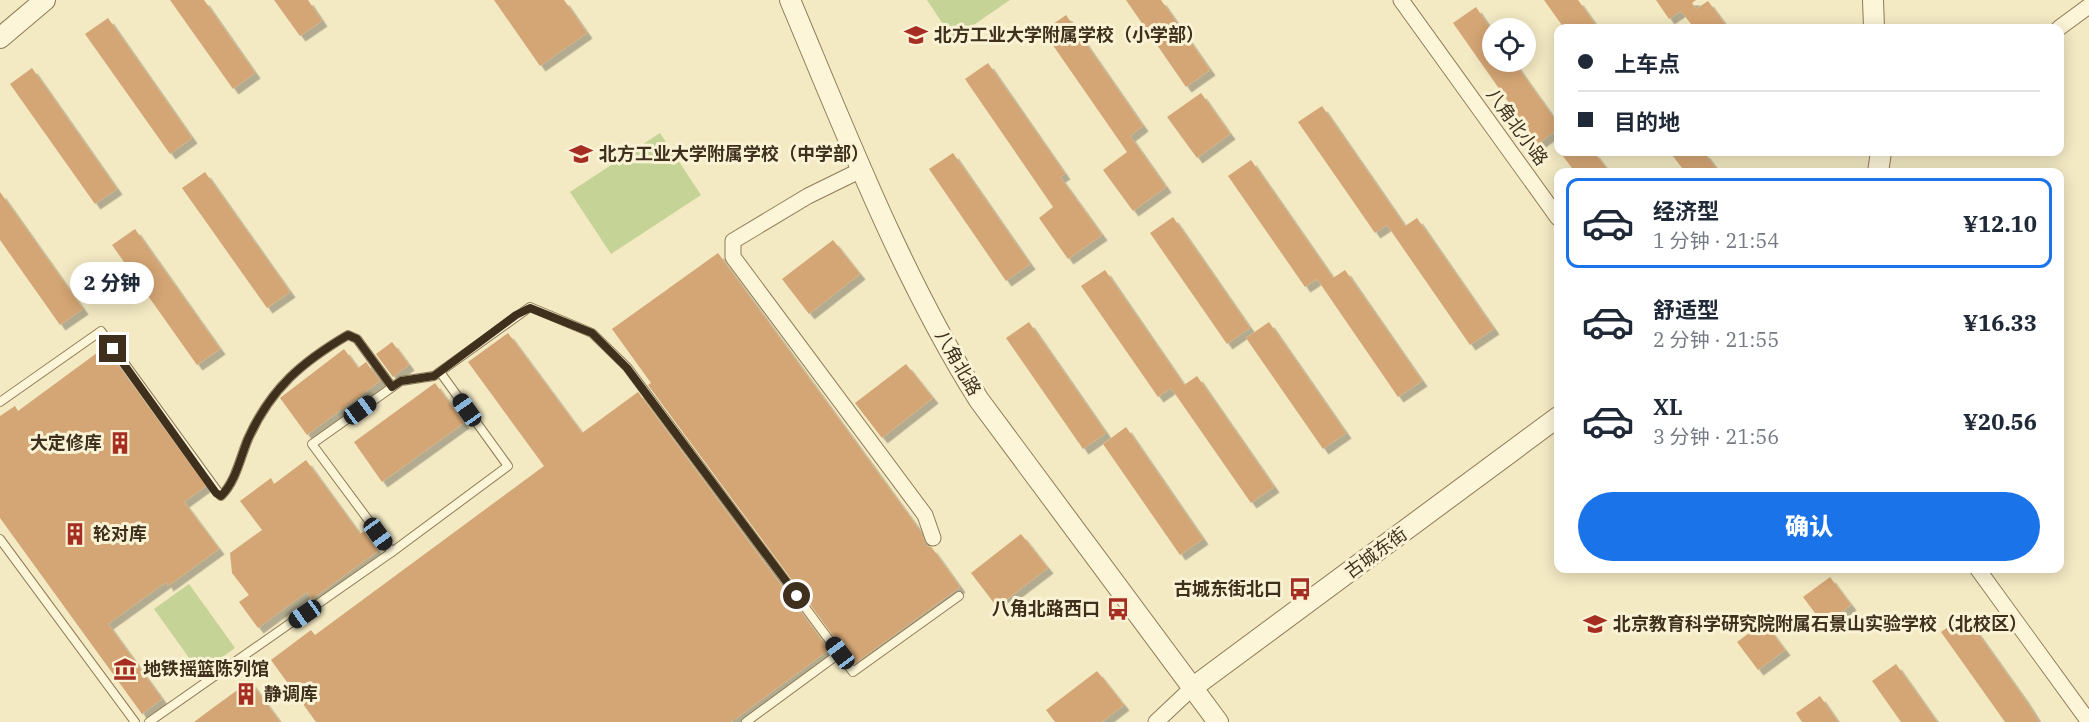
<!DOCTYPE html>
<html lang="zh">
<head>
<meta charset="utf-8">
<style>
  :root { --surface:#fff; --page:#f2f2f3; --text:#1f2937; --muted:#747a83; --line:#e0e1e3; --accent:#1a73e8 }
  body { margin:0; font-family:"IBM Plex Serif","Noto Sans SC",serif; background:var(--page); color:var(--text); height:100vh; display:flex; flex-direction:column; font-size:22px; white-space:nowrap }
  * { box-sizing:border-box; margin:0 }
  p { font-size:20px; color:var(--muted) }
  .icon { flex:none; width:33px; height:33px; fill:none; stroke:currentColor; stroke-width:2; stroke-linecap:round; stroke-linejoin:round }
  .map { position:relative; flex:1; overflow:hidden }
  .sheet { position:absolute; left:1554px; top:168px; width:510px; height:405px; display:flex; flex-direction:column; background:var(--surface); border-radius:12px; box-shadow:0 3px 15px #0003 }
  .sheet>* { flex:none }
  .banner { position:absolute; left:1554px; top:24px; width:510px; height:132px; border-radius:12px; box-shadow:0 3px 15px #0003; display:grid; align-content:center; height:132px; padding:0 24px; background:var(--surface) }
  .tools { position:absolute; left:1482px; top:18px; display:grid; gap:12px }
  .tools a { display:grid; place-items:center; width:54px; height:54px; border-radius:50%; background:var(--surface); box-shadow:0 3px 15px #0003; font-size:30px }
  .end { position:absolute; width:27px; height:27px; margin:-14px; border:8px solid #3e301d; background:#fff; box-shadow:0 0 0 3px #fff }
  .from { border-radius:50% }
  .bubble { position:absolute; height:42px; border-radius:21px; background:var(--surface); box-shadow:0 3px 15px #0003; font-size:20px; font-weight:800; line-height:42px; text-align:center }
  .car { position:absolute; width:18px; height:36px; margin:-18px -9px; border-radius:8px; box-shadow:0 0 4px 2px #0007; background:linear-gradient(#222 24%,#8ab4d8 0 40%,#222 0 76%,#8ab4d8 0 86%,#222 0) }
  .banner b { display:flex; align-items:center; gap:21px; height:57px; font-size:22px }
  .banner b+b { border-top:2px solid var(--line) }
  .banner i { width:15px; height:15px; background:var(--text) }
  ul { padding:10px 0 0; list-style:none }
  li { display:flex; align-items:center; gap:18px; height:90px; margin:0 12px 9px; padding:0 12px; border:3px solid transparent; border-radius:12px }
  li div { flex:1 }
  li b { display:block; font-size:22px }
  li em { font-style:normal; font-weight:800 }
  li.on { border-color:var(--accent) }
  li>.icon { width:54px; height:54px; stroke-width:1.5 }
  .button { display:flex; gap:12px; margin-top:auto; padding:12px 24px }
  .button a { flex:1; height:69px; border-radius:36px; background:var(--accent); color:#fff; font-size:24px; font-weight:800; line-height:69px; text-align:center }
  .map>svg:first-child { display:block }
  .green { fill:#c5d396 }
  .building { fill:#d5a675; filter:url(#shadow) }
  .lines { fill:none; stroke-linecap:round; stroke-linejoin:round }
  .service-casing { stroke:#907b57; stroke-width:10 }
  .minor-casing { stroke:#907b57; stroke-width:17 }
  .tertiary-casing { stroke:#907b57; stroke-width:22 }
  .service { stroke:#fcf5d8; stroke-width:8 }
  .minor { stroke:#fcf5d8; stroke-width:15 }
  .tertiary { stroke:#fcf5d8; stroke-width:20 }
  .route { stroke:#3e301d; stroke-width:8 }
  .labels { text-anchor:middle; stroke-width:6; stroke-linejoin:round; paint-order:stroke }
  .poi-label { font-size:18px; font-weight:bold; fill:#3e301d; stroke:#f9f2d4; text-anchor:start }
  .street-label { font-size:18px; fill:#3e301d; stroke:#f9f2d4 }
</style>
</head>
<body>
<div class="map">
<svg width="2089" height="722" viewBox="0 0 2089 722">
  <defs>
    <filter id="shadow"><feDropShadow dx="5.5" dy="5.5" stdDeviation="0" flood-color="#0004"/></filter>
  </defs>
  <rect width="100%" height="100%" fill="#f3e9c3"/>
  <g class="green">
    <polygon points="927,0 1010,0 953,39"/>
    <polygon points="660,133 701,195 611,254 570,192"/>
    <polygon points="189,584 235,648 200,673 154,609"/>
  </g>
  <g class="building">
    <polygon points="170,0 204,0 255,73 233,89"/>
    <polygon points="274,0 308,0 322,21 300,36"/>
    <polygon points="494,0 564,0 587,33 540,66"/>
    <polygon points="1126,0 1161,0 1210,70 1186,87"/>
    <polygon points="1544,0 1578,0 1598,28 1564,28"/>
    <polygon points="1656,0 1696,0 1692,3 1696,9 1708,1 1728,28 1694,28 1681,11 1669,19"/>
    <polygon points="1476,7 1492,31 1492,62 1514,62 1558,124 1558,129 1538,144 1453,23"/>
    <polygon points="1066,15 1143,126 1130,136 1166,187 1133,211 1103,170 1127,152 1043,31"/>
    <polygon points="108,18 192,138 170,154 85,34"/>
    <polygon points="988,63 1065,174 1060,177 1102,235 1068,259 1039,218 1053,207 965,79"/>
    <polygon points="32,68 117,189 95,204 10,84"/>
    <polygon points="1201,93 1230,134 1197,158 1167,117"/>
    <polygon points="1322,106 1405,226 1417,218 1494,329 1470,345 1387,225 1375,233 1298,122"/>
    <polygon points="1560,152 1594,152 1609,172 1575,172"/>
    <polygon points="1670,152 1704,152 1719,172 1685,172"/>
    <polygon points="953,153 1030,264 1006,281 929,169"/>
    <polygon points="1251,160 1333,278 1345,270 1422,381 1398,397 1317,279 1305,287 1228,176"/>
    <polygon points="205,172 290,292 267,308 182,188"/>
    <polygon points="0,192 83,309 60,325 0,240"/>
    <polygon points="1173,217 1250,328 1227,344 1150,233"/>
    <polygon points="135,229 220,349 197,365 112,245"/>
    <polygon points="833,240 860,274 809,314 782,279"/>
    <polygon points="718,253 921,532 926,545 932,548 960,587 854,664 648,385 651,383 612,329"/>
    <polygon points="1105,270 1184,385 1197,376 1274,487 1251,503 1171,388 1158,397 1081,286"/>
    <polygon points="1029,322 1106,433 1083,449 1006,338"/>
    <polygon points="1269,322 1346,433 1323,449 1246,338"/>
    <polygon points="508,333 582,433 638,392 829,650 731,722 316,722 271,660 311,630 315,635 544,466 468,362"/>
    <polygon points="392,342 409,365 393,377 376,354"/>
    <polygon points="105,347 206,486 184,502 219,549 168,586 166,582 108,624 162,699 142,714 0,518 0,416 15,406 18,411"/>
    <polygon points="344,349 358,368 366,362 380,381 307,435 280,398"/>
    <polygon points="906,364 933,398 882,438 855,403"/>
    <polygon points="435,383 464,423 382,482 354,442"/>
    <polygon points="1126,427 1203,539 1180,555 1103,444"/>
    <polygon points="306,460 360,534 364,531 378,551 312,599 307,592 258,628 239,602 249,595 232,573 230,553 262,530 240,501 271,478 274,484"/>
    <polygon points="1021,534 1048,568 997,607 971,573"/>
    <polygon points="1830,577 1851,605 1824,625 1803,597"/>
    <polygon points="1965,615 2024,698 2039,722 2005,722 1941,632"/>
    <polygon points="1764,622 1785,650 1758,670 1737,642"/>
    <polygon points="1896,664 1937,722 1901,722 1872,681"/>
    <polygon points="1097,671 1124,705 1102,722 1055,722 1046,710"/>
    <polygon points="250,681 280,722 194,722 214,707"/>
    <polygon points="1820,696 1838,722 1802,722 1796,713"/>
  </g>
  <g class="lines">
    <g class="service-casing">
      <g id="service">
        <path d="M0 402 101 331 221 496C236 481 240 458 248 439 271 388 302 362 348 335L357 339 392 387"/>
        <polyline points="0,539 135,722"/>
        <polyline points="392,552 508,466 440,372"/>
        <polyline points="149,722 392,552 312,444 401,381 434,376 530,307 592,333 627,367 853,672 959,596"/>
        <polyline points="746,722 840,653"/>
      </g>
    </g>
    <g class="minor-casing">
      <g id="minor">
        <polyline points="1401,0 1558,218"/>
        <polyline points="2059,28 2089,6"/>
        <polyline points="861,170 808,196 733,241 733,257 925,515 933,538"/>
        <polyline points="1977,568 2089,722"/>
        <polyline points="1156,722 1192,688"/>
      </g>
    </g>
    <g class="tertiary-casing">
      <g id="tertiary">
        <path d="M790 0C846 133 902 278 979 400L1218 722"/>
        <polyline points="1873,0 1874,28"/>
        <polyline points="0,38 45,0"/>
        <polyline points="1878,172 1881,152"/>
        <polyline points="1192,688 1558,417"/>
      </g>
    </g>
    <use href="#service" class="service"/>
    <use href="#minor" class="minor"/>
    <use href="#tertiary" class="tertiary"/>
  </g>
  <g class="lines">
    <path class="route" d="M113 349 216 493 221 496C236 481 240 458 248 439 271 388 302 362 348 335L357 339 392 387 401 381 434 376 516 315 530 308 592 333 627 368 797 596"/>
  </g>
  <defs>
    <g id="school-bare" transform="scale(1.8)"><path d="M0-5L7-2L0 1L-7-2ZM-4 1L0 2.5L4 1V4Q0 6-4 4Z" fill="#a62d21" stroke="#f9f2d4" stroke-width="2.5" paint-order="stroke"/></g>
    <g id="building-bare" transform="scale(1.8)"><path d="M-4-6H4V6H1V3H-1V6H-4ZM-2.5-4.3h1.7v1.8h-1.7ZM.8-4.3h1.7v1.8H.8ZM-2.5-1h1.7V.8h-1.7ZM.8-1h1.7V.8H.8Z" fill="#a62d21" stroke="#f9f2d4" stroke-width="2.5" paint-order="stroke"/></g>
    <g id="bus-bare" transform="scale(1.8)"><path d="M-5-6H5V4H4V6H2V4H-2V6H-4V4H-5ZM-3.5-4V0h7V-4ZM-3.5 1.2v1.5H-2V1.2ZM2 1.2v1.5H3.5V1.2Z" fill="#a62d21" stroke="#f9f2d4" stroke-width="2.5" paint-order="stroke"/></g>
    <g id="museum-bare" transform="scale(1.8)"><path d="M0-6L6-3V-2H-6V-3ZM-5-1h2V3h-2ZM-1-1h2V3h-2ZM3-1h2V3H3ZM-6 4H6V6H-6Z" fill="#a62d21" stroke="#f9f2d4" stroke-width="2.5" paint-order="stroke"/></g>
  </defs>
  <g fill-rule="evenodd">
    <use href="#school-bare" x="916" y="35"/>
    <use href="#school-bare" x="581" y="154"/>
    <use href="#building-bare" x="120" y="443"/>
    <use href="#building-bare" x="75" y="534"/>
    <use href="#bus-bare" x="1300" y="589"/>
    <use href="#bus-bare" x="1118" y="609"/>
    <use href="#school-bare" x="1595" y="624"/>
    <use href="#museum-bare" x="125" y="669"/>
    <use href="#building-bare" x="246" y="694"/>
  </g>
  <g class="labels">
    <g class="poi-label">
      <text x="934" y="41">北方工业大学附属学校（小学部）</text>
      <text x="599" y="160">北方工业大学附属学校（中学部）</text>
      <text x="102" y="449" text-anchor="end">大定修库</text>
      <text x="93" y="540">轮对库</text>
      <text x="1282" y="595" text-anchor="end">古城东街北口</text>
      <text x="1100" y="615" text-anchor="end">八角北路西口</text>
      <text x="1613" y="630">北京教育科学研究院附属石景山实验学校（北校区）</text>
      <text x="143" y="675">地铁摇篮陈列馆</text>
      <text x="264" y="700">静调库</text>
    </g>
    <g class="street-label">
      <text transform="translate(1517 127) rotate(54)" y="6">八角北小路</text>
      <text transform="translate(958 363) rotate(60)" y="6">八角北路</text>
      <text transform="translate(1376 553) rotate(-36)" y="6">古城东街</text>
    </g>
  </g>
</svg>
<div class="tools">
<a><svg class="icon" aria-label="locate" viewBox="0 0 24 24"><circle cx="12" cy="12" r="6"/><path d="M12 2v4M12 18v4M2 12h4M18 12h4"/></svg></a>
</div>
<i class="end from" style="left:797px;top:596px"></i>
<i class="end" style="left:113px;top:349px"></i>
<div class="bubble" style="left:70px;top:262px;width:84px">2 分钟</div>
<i class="car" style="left:360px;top:410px;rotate:54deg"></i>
<i class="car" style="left:467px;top:410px;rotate:325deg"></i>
<i class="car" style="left:378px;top:534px;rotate:144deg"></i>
<i class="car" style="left:305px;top:614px;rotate:235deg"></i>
<i class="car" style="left:840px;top:653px;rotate:323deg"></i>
<div class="banner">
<b><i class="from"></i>上车点</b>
<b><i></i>目的地</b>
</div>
<section class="sheet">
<ul>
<li class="on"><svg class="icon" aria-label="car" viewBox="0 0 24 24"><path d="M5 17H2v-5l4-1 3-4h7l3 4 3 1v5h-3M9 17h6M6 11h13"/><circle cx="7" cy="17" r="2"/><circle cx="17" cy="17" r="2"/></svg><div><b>经济型</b><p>1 分钟 · 21:54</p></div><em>¥12.10</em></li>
<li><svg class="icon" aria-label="car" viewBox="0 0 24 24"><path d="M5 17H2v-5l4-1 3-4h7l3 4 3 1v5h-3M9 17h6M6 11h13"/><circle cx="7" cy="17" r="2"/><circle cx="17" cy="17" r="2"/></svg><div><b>舒适型</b><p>2 分钟 · 21:55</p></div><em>¥16.33</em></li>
<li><svg class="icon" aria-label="car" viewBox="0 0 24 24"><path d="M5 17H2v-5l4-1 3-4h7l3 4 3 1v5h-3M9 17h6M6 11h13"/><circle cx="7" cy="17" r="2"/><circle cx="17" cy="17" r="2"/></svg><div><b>XL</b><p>3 分钟 · 21:56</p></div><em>¥20.56</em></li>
</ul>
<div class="button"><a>确认</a></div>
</section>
</div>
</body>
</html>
